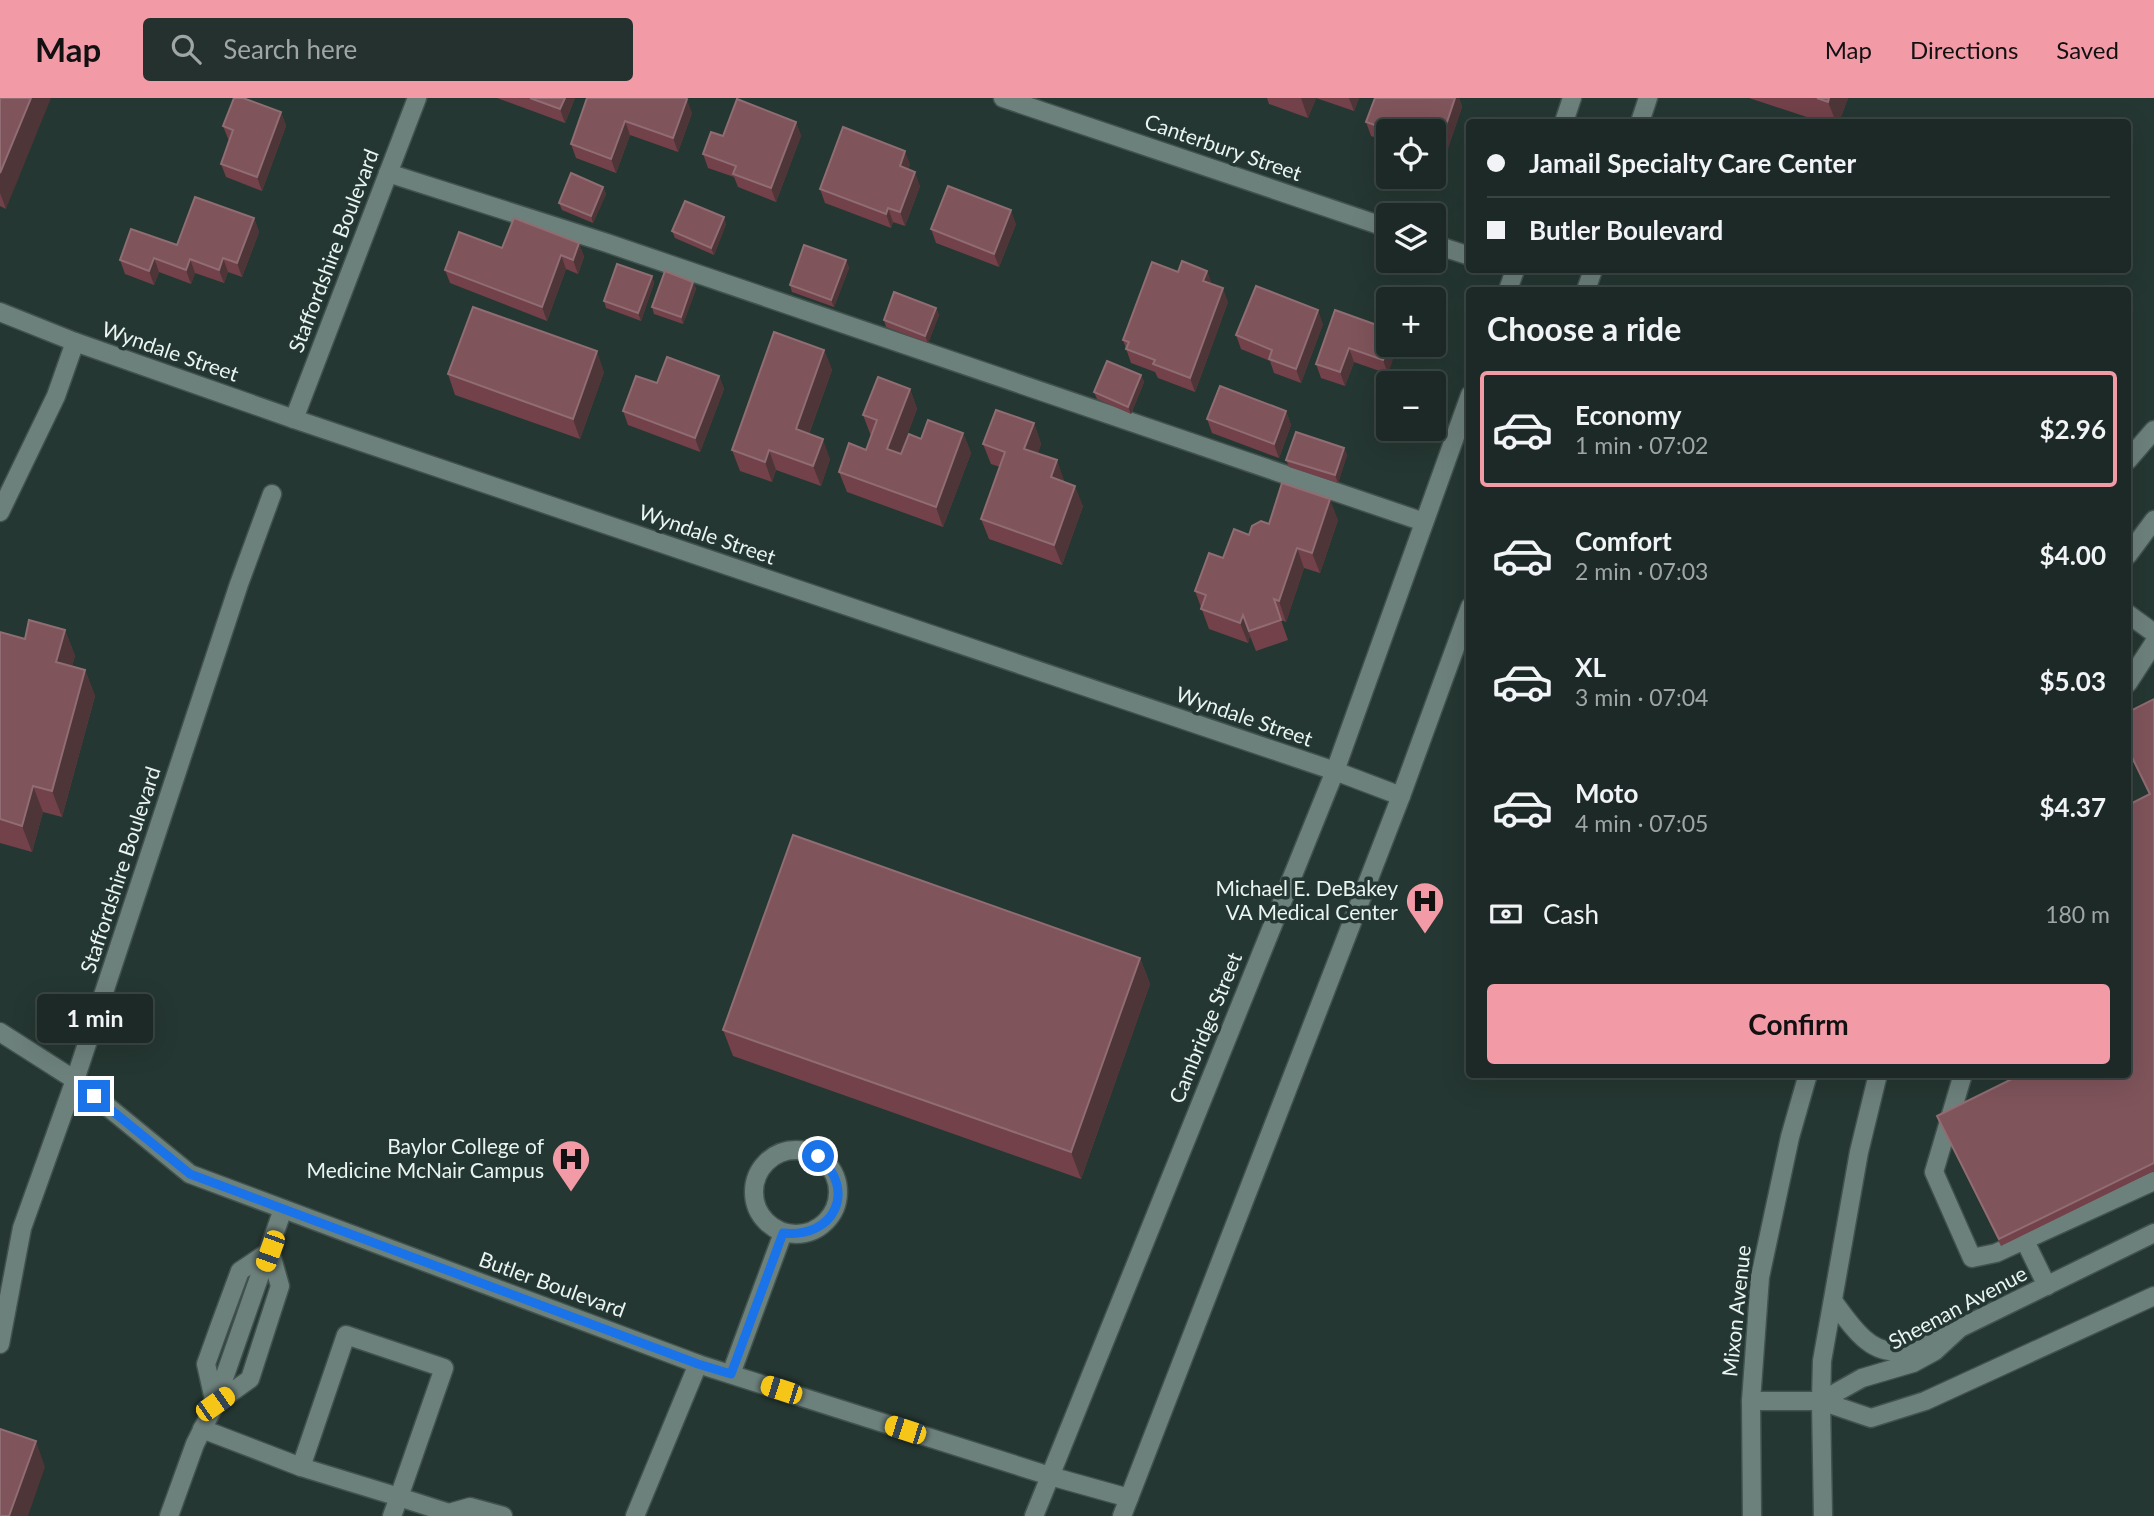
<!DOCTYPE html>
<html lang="en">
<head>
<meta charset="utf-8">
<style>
  :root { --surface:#1c2926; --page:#25312e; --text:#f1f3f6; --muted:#a0a6a7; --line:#3a4543; --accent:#f39aa7 }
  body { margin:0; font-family:Lato,sans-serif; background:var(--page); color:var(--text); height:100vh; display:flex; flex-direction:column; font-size:26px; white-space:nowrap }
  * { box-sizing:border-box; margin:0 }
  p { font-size:23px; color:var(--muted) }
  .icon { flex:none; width:38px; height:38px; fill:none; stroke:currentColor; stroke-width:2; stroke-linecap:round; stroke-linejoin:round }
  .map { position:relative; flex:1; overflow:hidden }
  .panel { position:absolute; left:1466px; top:189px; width:665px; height:791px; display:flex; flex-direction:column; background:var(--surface); border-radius:7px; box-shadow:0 7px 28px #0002,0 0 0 2px var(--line) }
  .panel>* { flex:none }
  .top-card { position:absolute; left:1466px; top:21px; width:665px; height:154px; border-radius:7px; box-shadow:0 7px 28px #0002,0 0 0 2px var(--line); display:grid; align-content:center; height:154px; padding:0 21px; background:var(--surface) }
  .buttons { position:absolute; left:1376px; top:21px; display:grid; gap:14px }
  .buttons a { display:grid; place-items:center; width:70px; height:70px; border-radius:7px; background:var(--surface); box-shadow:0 7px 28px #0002,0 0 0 2px var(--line); font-size:35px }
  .end { position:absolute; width:32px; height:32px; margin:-16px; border:9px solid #1a73e8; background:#fff; box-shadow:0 0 0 4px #fff }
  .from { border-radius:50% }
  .bubble { position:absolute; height:49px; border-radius:7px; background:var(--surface); box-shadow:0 7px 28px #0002,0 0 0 2px var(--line); font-size:23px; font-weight:700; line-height:49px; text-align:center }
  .car { position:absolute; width:21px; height:42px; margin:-21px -10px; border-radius:9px; box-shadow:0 0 5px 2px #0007; background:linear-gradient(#f5c518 24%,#345 0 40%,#f5c518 0 76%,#345 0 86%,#f5c518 0) }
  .top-card b { display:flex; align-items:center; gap:24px; height:66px; font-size:26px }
  .top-card b+b { border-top:2px solid var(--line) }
  .top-card i { width:18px; height:18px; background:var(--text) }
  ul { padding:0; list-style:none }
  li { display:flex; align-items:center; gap:21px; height:116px; margin:0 14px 10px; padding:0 7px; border:4px solid transparent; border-radius:7px }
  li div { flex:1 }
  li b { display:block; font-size:26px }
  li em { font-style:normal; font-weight:700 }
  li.selected { border-color:var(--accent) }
  li>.icon { width:63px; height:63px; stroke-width:1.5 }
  h2 { padding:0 21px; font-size:32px; line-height:84px }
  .pay { display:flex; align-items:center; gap:18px; height:77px; padding:0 21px; font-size:26px }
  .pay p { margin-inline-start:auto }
  .primary-button { display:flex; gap:14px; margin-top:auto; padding:14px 21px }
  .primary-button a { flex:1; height:80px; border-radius:7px; background:var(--accent); color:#111; font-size:28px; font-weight:700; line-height:80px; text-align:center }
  header { display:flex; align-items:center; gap:42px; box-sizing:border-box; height:98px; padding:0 35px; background:var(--accent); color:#111 }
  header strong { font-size:33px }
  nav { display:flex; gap:38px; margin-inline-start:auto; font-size:24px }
  .search { width:490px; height:63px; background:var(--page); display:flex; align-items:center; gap:18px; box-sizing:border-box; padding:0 24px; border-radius:7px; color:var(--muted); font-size:26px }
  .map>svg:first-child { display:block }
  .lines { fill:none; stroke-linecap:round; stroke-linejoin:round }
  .minor-casing { stroke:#42524e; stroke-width:21 }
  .minor { stroke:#6d817c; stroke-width:18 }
  .wall { fill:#724149 }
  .shaded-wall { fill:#4e3538 }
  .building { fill:#7f545b; stroke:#906d73; stroke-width:2 }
  .route { stroke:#1a73e8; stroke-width:9 }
  .labels { text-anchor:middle; stroke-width:7; stroke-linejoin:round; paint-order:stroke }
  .street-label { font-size:21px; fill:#eaf5f2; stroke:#253732 }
  .poi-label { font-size:21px; fill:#eaf5f2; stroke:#253732; text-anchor:end }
</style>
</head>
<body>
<header>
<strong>Map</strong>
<div class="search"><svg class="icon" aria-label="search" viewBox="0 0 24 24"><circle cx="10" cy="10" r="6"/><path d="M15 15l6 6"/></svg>Search here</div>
<nav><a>Map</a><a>Directions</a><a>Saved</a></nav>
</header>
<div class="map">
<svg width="2154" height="1418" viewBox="0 0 2154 1418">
  <rect width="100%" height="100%" fill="#253732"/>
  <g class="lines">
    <g class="minor-casing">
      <g id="minor">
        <polyline points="1003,0 1388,130"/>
        <polyline points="1564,24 1572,0"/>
        <polyline points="1640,24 1648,0"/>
        <polyline points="388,75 607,145 1424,424"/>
        <polyline points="1433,146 1470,158"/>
        <polyline points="1508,192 1515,172"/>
        <polyline points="1586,192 1593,172"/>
        <polyline points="0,214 75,244 294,321 1335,673 1401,698"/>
        <polyline points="294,321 417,0"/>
        <polyline points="2128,362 2154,332"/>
        <polyline points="0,414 56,298 75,244"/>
        <polyline points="2128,457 2154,422"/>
        <polyline points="2128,516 2154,535"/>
        <polyline points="2128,585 2154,545"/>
        <polyline points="0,934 75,982 190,1076 698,1266 1050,1378 1129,1400"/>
        <polyline points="1963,976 1934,1074 1972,1160 1996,1155 2154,1083"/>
        <circle cx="796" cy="1094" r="42"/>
        <polyline points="2025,1143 2047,1188"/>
        <path d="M1833 1203C1848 1223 1868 1256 1897 1253 1915 1251 1934 1240 1950 1234"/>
        <polyline points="0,1246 22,1130 75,982 239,486 272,396"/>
        <polyline points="731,1276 783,1135"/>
        <polyline points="1751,1303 1821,1303 1871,1320 1925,1303 2154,1198"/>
        <polyline points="1821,1303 1862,1280 1913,1265 1935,1253 1960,1230 2154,1135"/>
        <polyline points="215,1306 250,1281 280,1188 270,1153"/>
        <polyline points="215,1306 206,1266 220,1227 240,1173 270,1153"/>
        <polyline points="202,1331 301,1369 399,1399 392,1418"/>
        <polyline points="301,1369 346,1237 444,1270 399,1399 449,1415 470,1409 503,1418"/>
        <polyline points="169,1418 195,1346 215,1306 283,1111"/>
        <polyline points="635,1418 698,1266"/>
        <polyline points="1034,1418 1335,673 1470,297"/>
        <polyline points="1122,1418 1401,698 1470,509"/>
        <polyline points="1752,1418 1751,1303 1760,1179 1790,1039 1808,976"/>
        <polyline points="1823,1418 1821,1303 1822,1263 1859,1054 1878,976"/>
      </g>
    </g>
    <use href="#minor" class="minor"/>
  </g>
  <g class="wall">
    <polygon points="0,0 6,111 0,108"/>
    <polygon points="497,0 575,0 565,25"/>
    <polygon points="587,0 692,15 678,54 630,37 616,75 576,60 571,46"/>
    <polygon points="1267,0 1316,0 1308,20 1269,6"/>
    <polygon points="1316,0 1359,0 1354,13"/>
    <polygon points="1375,0 1459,0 1462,9 1448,50 1433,45 1433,33 1388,33 1388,44 1371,38 1366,24"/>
    <polygon points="1749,0 1848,0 1839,24 1822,24"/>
    <polygon points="281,14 286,28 262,93 226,79 221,66 229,43 223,28"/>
    <polygon points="796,24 801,38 776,104 738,89 734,79 708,70 703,56 723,38"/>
    <polygon points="910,66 908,72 920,88 905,128 893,124 891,130 825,105 820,91"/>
    <polygon points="603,89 606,96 593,125 562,112 559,105"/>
    <polygon points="254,120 259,134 242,179 228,174 224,185 195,175 191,186 159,174 154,187 125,176 120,162 177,147"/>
    <polygon points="726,126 714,157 675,140 672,133"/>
    <polygon points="1016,126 999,169 936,145 931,131"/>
    <polygon points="579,145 584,159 578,176 566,171 547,223 450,185 445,172 502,150"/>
    <polygon points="846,162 849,170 834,209 792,194 790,187"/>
    <polygon points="1207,173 1212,187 1228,204 1195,294 1158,280 1155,274 1131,265 1123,242 1178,174"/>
    <polygon points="652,178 654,185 641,223 606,210 604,203"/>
    <polygon points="693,184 696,191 683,226 654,216 652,209"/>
    <polygon points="936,210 939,217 928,245 886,229 884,222"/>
    <polygon points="1323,226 1301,285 1274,275 1270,263 1241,251 1236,237"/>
    <polygon points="1388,231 1388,276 1354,264 1345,288 1321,280 1316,266"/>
    <polygon points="824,252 832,272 809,336 830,361 821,388 776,372 772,384 740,373 732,352"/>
    <polygon points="604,274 580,341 455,297 448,276"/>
    <polygon points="1141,277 1144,284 1131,316 1097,301 1094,294"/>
    <polygon points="719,278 724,291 700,354 628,327 623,313 657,285"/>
    <polygon points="910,291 917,311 900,356 901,356 921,341 963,335 971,355 943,429 847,394 839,374 866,352 871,338 863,317"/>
    <polygon points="1286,313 1291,327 1279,360 1212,335 1207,321"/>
    <polygon points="1034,325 1041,346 1038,355 1064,382 1064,384 1083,408 1062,467 989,441 981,421 1000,369 991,366 983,346"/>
    <polygon points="1344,350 1347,357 1338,385 1289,369 1286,362"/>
    <polygon points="1338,422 1320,475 1304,470 1286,524 1281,522 1288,542 1256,553 1250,538 1248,545 1209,531 1195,493 1249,437 1269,426"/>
    <polygon points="65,532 75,558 72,568 85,572 95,598 62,719 43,714 32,754 0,745 0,536 25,541"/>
    <polygon points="2154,601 2154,1073 2001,1148 1937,1018 2128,976 2149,696 2128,653 2128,614"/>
    <polygon points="1140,860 1150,886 1081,1081 733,958 723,932"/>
  </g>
  <g class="shaded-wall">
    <polygon points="31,0 51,0 6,111 0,95 0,75"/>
    <polygon points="565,0 575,0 565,25 560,11"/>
    <polygon points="1301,0 1316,0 1308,20"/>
    <polygon points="1349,0 1359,0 1354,13"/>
    <polygon points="1455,0 1459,0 1462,9 1448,50 1443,36"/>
    <polygon points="1829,0 1848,0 1839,24 1836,24 1828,4"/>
    <polygon points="687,1 692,15 678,54 673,40"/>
    <polygon points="281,14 286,28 262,93 257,79"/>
    <polygon points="625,23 630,37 616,75 611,61"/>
    <polygon points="796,24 801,38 776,104 771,90"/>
    <polygon points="905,53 910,66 905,82 900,68"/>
    <polygon points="915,74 920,88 905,128 900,114"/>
    <polygon points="603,89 606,96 593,125 591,118"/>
    <polygon points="888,110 893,124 891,130 886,116"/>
    <polygon points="1011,112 1016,126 999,169 994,156"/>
    <polygon points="724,119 726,126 714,157 711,150"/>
    <polygon points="254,120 259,134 242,179 237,165"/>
    <polygon points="579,145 584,159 578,176 573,162"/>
    <polygon points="561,157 566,171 547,223 542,209"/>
    <polygon points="154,160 159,174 154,187 149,173"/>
    <polygon points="223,160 228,174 224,185 219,172"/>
    <polygon points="190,161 195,175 191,186 186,172"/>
    <polygon points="846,162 849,170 834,209 831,202"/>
    <polygon points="1207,173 1212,187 1203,183"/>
    <polygon points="652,178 654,185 641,223 638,215"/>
    <polygon points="693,184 696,191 683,226 681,219"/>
    <polygon points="1223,190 1228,204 1195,294 1190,280"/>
    <polygon points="936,210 939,217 928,245 925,238"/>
    <polygon points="1318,212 1323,226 1301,285 1296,271"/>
    <polygon points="1389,247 1398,247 1388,276 1383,262"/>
    <polygon points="1349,250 1354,264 1345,288 1340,274"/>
    <polygon points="824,252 832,272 803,352 796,331"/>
    <polygon points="597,253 604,274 580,341 573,321"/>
    <polygon points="1141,277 1144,284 1131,316 1128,309"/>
    <polygon points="719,278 724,291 700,354 695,340"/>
    <polygon points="910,291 917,311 894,372 887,351"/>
    <polygon points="1286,313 1291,327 1279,360 1274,346"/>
    <polygon points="1034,325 1041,346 1032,371 1024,351"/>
    <polygon points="963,335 971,355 943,429 936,409"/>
    <polygon points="823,341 830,361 821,388 813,368"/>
    <polygon points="1344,350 1347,357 1338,385 1335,377"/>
    <polygon points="769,352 776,372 772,384 765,364"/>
    <polygon points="1057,362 1064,382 1058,399 1051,379"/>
    <polygon points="1075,388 1083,408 1062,467 1054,447"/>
    <polygon points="1330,401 1338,422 1320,475 1312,455"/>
    <polygon points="1297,450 1304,470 1286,524 1279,503"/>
    <polygon points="1243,517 1250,538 1248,545 1240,525"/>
    <polygon points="65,532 75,558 66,591 56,564"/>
    <polygon points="85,572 95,598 62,719 52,693"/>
    <polygon points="33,688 43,714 32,754 22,728"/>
    <polygon points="1140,860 1150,886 1081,1081 1071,1054"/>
    <polygon points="36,1343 45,1369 28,1418 9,1418"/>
  </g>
  <g class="building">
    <polygon points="0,0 31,0 0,75"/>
    <polygon points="234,0 243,0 281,14 257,79 221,66 233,32 223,28"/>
    <polygon points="530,0 565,0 560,11"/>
    <polygon points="587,0 685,0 687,1 673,40 625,23 611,61 571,46"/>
    <polygon points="1375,0 1455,0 1443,36 1425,30 1424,33 1392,33 1366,24"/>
    <polygon points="1817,0 1829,0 1828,4"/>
    <polygon points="737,1 796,24 771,90 733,76 736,68 703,56 711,34 723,38"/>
    <polygon points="843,29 905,53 900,68 915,74 900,114 888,110 886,116 820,91"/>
    <polygon points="571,75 603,89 591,118 559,105"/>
    <polygon points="948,88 1011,112 994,156 931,131"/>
    <polygon points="195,99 254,120 237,165 223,160 219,172 190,161 186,172 154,160 149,173 120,162 131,131 177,147"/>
    <polygon points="685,103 724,119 711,150 672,133"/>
    <polygon points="514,120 579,145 573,162 561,157 542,209 445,172 459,134 502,150"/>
    <polygon points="804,147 846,162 831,202 790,187"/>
    <polygon points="1182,163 1207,173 1203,183 1223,190 1190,280 1153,266 1155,262 1126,251 1129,244 1123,242 1152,164 1178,174"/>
    <polygon points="617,166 652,178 638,215 604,203"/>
    <polygon points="665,173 693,184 681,219 652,209"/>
    <polygon points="1256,188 1318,212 1296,271 1269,261 1272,252 1236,237"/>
    <polygon points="894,194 936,210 925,238 884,222"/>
    <polygon points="473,209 597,253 573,321 448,276"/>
    <polygon points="1335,212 1388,231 1389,247 1383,262 1349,250 1340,274 1316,266"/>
    <polygon points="774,234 824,252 796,331 823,341 813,368 769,352 765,364 732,352"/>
    <polygon points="667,259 719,278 695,340 623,313 636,278 657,285"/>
    <polygon points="1107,263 1141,277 1128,309 1094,294"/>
    <polygon points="878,279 910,291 887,351 901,356 909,336 921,341 928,322 963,335 936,409 839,374 849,345 866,352 877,322 863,317"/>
    <polygon points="1220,288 1286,313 1274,346 1207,321"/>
    <polygon points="996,312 1034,325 1024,351 1057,362 1051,379 1075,388 1054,447 981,421 1005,354 983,346"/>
    <polygon points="1296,334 1344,350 1335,377 1286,362"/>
    <polygon points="1282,385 1330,401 1312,455 1297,450 1279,503 1274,501 1281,522 1249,533 1243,517 1240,525 1201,511 1206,497 1195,493 1209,455 1223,460 1234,431 1249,437 1252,428 1261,423 1269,426"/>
    <polygon points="29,522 65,532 56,564 85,572 52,693 33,688 22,728 0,721 0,534 25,541"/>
    <polygon points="2154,601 2154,1065 1999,1141 1937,1018 2022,976 2128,976 2128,707 2150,696 2128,651 2128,614"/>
    <polygon points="793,737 1140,860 1071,1054 723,932"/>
    <polygon points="0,1331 36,1343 9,1418 0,1418"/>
  </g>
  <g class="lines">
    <path class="route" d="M94 998 190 1076 698 1266 731 1276 783 1135C834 1141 858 1092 818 1058"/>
  </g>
  <defs>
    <g id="hospital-pin" transform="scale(2.0125)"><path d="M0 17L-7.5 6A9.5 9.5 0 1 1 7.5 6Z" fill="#f39aa7" stroke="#253732"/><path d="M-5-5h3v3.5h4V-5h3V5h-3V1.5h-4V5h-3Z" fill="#111"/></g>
  </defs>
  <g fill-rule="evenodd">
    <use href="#hospital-pin" x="1425" y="803"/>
    <use href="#hospital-pin" x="571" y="1061"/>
  </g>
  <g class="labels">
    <g class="street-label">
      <text transform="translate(1223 50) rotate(19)" y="7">Canterbury Street</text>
      <text transform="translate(334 153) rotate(-69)" y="7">Staffordshire Boulevard</text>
      <text transform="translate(170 254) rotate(19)" y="7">Wyndale Street</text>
      <text transform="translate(707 437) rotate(19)" y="7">Wyndale Street</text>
      <text transform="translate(1244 619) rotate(19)" y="7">Wyndale Street</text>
      <text transform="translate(121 772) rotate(-72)" y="7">Staffordshire Boulevard</text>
      <text transform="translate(1206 930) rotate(-68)" y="7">Cambridge Street</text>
      <text transform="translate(552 1187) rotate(20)" y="7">Butler Boulevard</text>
      <text transform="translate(1958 1210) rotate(-28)" y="7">Sheenan Avenue</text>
      <text transform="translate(1737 1213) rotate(-84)" y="7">Mixon Avenue</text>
    </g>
    <g class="poi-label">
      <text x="1398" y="798">Michael E. DeBakey<tspan x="1398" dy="24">VA Medical Center</tspan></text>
      <text x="544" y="1056">Baylor College of<tspan x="544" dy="24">Medicine McNair Campus</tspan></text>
    </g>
  </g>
</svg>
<div class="buttons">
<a><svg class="icon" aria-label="locate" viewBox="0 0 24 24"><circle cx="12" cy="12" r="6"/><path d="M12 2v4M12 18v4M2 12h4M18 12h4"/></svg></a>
<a><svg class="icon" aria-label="layers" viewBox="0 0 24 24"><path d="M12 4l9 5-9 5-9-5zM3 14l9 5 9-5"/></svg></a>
<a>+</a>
<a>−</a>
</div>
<i class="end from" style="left:818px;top:1058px"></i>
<i class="end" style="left:94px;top:998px"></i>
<div class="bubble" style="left:37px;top:896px;width:116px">1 min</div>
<i class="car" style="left:270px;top:1153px;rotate:200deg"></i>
<i class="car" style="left:781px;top:1292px;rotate:288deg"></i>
<i class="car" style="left:215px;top:1306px;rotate:55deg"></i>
<i class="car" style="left:905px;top:1332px;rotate:288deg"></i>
<div class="top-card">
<b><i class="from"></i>Jamail Specialty Care Center</b>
<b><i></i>Butler Boulevard</b>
</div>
<section class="panel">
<h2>Choose a ride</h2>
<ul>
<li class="selected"><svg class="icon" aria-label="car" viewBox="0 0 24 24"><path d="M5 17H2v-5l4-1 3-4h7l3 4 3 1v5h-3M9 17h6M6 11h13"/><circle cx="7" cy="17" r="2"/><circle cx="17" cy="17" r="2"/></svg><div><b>Economy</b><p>1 min · 07:02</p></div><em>$2.96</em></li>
<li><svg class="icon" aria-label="car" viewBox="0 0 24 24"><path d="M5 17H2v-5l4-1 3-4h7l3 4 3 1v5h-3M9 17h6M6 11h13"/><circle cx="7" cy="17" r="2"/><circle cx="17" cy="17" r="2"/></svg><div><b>Comfort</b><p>2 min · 07:03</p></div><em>$4.00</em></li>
<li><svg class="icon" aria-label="car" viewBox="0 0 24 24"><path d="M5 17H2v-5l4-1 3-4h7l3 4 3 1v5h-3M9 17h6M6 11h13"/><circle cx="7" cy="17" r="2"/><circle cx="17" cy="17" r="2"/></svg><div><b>XL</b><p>3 min · 07:04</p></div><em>$5.03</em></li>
<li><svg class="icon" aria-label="car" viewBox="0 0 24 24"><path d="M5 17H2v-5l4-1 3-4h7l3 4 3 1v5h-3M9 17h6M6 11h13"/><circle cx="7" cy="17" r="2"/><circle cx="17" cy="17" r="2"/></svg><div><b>Moto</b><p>4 min · 07:05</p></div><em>$4.37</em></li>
</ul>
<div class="pay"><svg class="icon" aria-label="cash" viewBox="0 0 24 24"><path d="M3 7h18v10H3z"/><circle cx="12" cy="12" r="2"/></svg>Cash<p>180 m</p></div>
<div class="primary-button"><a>Confirm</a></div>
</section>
</div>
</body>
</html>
